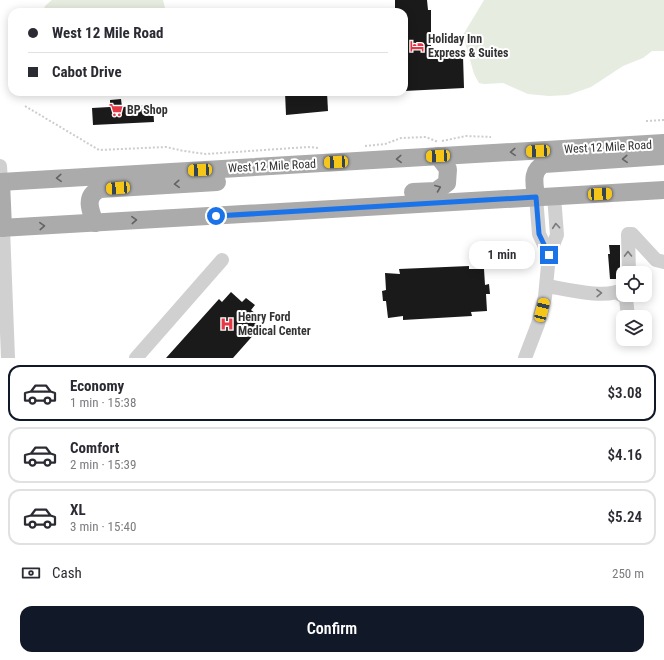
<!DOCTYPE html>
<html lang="en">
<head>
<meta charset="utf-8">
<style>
  :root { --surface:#fff; --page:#f7f7f7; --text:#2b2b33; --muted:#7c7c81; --line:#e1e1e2; --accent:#111827 }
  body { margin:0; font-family:"Roboto Condensed",sans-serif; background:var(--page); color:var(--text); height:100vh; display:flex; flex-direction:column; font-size:15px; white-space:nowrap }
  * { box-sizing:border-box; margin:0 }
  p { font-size:13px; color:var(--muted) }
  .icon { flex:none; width:22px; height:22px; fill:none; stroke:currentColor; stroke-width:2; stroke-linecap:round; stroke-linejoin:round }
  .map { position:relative; height:358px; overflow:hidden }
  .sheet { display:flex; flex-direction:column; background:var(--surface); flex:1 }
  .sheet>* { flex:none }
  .top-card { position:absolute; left:8px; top:8px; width:400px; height:88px; border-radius:12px; box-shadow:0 2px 10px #0003; display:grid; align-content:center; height:88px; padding:0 20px; background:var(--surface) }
  .controls { position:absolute; left:616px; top:266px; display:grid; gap:8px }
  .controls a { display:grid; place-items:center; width:36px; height:36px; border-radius:8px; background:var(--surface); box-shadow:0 2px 10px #0003; font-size:20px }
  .end { position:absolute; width:18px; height:18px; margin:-9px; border:5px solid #1a73e8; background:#fff; box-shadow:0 0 0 2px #fff }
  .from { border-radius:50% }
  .bubble { position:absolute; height:28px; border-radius:12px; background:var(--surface); box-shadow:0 2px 10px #0003; font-size:13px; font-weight:600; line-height:28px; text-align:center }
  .car { position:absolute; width:12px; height:24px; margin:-12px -6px; border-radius:5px; box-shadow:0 0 3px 1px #0007; background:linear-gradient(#f5c518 24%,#345 0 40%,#f5c518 0 76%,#345 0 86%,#f5c518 0) }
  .top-card b { display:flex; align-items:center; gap:14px; height:38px; font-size:15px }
  .top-card b+b { border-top:1px solid var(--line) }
  .top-card i { width:10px; height:10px; background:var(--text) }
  ul { padding:7px 0 0; list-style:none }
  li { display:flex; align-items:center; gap:12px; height:56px; margin:0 8px 6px; padding:0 12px; border:2px solid var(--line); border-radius:12px }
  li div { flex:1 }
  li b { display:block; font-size:15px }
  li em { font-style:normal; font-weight:600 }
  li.on { border-color:var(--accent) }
  li>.icon { width:36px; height:36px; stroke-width:1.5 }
  .pay { display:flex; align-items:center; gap:10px; height:44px; padding:0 20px; font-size:15px }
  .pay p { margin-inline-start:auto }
  .action { display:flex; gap:8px; margin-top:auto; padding:8px 20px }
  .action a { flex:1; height:46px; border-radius:12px; background:var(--accent); color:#fff; font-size:16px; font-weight:600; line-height:46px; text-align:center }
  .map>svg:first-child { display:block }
  .green { fill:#e6ecdf }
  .building { fill:#1a1a1a }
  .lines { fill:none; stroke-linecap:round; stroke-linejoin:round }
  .path { stroke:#cdcdcd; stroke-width:2; stroke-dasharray:2 2; stroke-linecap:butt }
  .minor { stroke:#d0d0d0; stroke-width:14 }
  .major { stroke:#ababab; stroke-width:18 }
  .oneway { stroke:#636363 }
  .oneway2 { stroke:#7a7a7a }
  .route { stroke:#1a73e8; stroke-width:5 }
  .labels { text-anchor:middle; stroke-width:4; stroke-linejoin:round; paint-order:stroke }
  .poi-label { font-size:12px; font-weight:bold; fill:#333; stroke:#fff; text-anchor:start }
  .street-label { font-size:12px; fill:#333; stroke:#fff }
</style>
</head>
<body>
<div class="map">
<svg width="664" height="358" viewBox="0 0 664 358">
  <rect width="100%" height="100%" fill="#fff"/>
  <g class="green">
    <polygon points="52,0 163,0 166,12 43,12 45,6"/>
    <polygon points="484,0 664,0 664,51 652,51 643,58 623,66 591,87 568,95 549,96 528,94 503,83 484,84 479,83 474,74 463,35"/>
  </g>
  <g class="building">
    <polygon points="395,0 427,0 428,10 431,10 431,58 463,56 464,88 404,91 404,12 395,12"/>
    <polygon points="285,92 327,92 328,111 286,115"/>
    <polygon points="121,99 122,107 153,105 154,122 93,125 92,108 110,107 110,100"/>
    <polygon points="609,245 620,245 620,273 623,279 610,279 608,254 610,254"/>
    <polygon points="469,266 469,269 484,269 485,285 489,284 490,294 486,294 487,311 471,312 472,316 403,320 403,316 388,318 386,301 383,301 382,291 386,290 385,273 400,274 399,269"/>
    <polygon points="231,292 242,302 246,298 255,305 251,310 262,319 253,328 256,332 233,358 166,358 219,299 222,302"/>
  </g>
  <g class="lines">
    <g class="path">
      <polyline points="25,106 99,150 166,147 184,151 206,154 308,147 319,148"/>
      <polyline points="646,121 664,120"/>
      <polyline points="442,141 466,136 491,137"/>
      <polyline points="365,146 385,144 401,138 426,137 438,142"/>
    </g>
    <g class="minor">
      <polyline points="0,166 1,182"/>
      <polyline points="536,197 539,234 549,255"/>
      <polyline points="3,228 8,358"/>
      <polyline points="629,273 628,234 632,234 656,260 664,262"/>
      <path d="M547 286C565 289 608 300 623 289"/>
      <polyline points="618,293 626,298 628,317"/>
      <polyline points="136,358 222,260"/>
      <polyline points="525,358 538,324 545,297 549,255 557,235 554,196"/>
    </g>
    <g class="major">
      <polyline points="0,182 664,143"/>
      <polyline points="1,182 3,228"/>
      <polyline points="413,192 436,191 447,183 448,169 438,156"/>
      <path d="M536 197C535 185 530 171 544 164L664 156"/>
      <path d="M95 223C90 210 84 196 100 189L217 182"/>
      <polyline points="0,228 664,190"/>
    </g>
  </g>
  <defs><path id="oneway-chevron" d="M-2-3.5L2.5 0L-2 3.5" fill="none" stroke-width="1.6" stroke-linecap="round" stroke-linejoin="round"/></defs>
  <g class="oneway">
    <use href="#oneway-chevron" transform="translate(513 152) rotate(177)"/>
    <use href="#oneway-chevron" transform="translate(399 159) rotate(177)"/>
    <use href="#oneway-chevron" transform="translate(625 159) rotate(177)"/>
    <use href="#oneway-chevron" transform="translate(59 178) rotate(177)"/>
    <use href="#oneway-chevron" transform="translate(177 184) rotate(176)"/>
    <use href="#oneway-chevron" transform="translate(438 188) rotate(-22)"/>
    <use href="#oneway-chevron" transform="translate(134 220) rotate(-3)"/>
    <use href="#oneway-chevron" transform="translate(42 226) rotate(-3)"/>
  </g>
  <g class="oneway2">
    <use href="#oneway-chevron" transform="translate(556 226) rotate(-95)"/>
    <use href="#oneway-chevron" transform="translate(628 254) rotate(-91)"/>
    <use href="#oneway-chevron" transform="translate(599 293) rotate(-1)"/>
  </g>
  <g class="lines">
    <polyline class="route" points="216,216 536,197 539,234 549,255"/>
  </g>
  <defs>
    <g id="hotel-bare" transform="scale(1.08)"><path d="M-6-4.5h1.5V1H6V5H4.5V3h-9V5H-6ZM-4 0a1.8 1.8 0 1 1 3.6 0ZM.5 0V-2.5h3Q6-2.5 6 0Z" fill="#e63946" stroke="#fff" stroke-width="2.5" paint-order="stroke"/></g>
    <g id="supermarket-bare" transform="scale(1.08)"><path d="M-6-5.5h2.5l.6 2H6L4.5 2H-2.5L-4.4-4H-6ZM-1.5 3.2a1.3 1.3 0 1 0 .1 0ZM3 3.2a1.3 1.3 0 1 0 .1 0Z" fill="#e63946" stroke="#fff" stroke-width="2.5" paint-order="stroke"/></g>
    <g id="hospital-bare" transform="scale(1.08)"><path d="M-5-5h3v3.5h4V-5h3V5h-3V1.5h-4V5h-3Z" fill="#e63946" stroke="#fff" stroke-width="2.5" paint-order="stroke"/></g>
  </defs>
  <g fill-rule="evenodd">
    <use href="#hotel-bare" x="417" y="46"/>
    <use href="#supermarket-bare" x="116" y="110"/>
    <use href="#hospital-bare" x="227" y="324"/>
  </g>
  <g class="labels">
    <g class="poi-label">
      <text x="428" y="43">Holiday Inn<tspan x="428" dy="14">Express &amp; Suites</tspan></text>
      <text x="127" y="114">BP Shop</text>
      <text x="238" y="321">Henry Ford<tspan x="238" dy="14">Medical Center</tspan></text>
    </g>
    <g class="street-label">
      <text transform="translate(608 147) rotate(-3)" y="4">West 12 Mile Road</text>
      <text transform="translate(272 166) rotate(-3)" y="4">West 12 Mile Road</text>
    </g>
  </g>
</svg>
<div class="controls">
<a><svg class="icon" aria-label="locate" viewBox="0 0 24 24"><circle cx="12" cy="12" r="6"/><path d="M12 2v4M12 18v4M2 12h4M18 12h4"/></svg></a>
<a><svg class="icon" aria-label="layers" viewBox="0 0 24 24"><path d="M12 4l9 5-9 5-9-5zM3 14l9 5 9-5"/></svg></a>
</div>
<i class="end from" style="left:216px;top:216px"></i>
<i class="end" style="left:549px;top:255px"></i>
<div class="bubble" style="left:469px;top:241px;width:66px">1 min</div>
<i class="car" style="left:538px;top:151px;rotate:267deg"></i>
<i class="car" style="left:438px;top:156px;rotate:267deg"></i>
<i class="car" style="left:336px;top:162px;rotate:267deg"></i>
<i class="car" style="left:200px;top:170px;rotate:267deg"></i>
<i class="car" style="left:118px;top:188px;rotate:266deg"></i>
<i class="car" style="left:600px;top:194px;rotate:87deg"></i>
<i class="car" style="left:542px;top:310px;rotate:14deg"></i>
<div class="top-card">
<b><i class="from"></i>West 12 Mile Road</b>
<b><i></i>Cabot Drive</b>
</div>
</div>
<section class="sheet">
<ul>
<li class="on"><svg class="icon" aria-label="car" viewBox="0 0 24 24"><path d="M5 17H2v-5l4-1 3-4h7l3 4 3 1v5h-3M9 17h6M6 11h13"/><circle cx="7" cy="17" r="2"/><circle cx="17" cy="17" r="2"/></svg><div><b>Economy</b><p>1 min · 15:38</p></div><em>$3.08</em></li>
<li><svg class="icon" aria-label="car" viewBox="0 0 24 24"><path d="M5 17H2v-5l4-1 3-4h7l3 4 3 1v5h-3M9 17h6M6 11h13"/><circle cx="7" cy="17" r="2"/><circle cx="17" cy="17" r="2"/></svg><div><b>Comfort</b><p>2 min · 15:39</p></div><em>$4.16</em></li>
<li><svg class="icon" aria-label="car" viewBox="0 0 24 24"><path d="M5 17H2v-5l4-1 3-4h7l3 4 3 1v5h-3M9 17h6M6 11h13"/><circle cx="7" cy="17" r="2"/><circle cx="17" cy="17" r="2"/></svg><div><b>XL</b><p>3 min · 15:40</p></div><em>$5.24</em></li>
</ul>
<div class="pay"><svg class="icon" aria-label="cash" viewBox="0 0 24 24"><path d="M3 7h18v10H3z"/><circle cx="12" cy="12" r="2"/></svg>Cash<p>250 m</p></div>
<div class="action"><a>Confirm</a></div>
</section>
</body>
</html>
